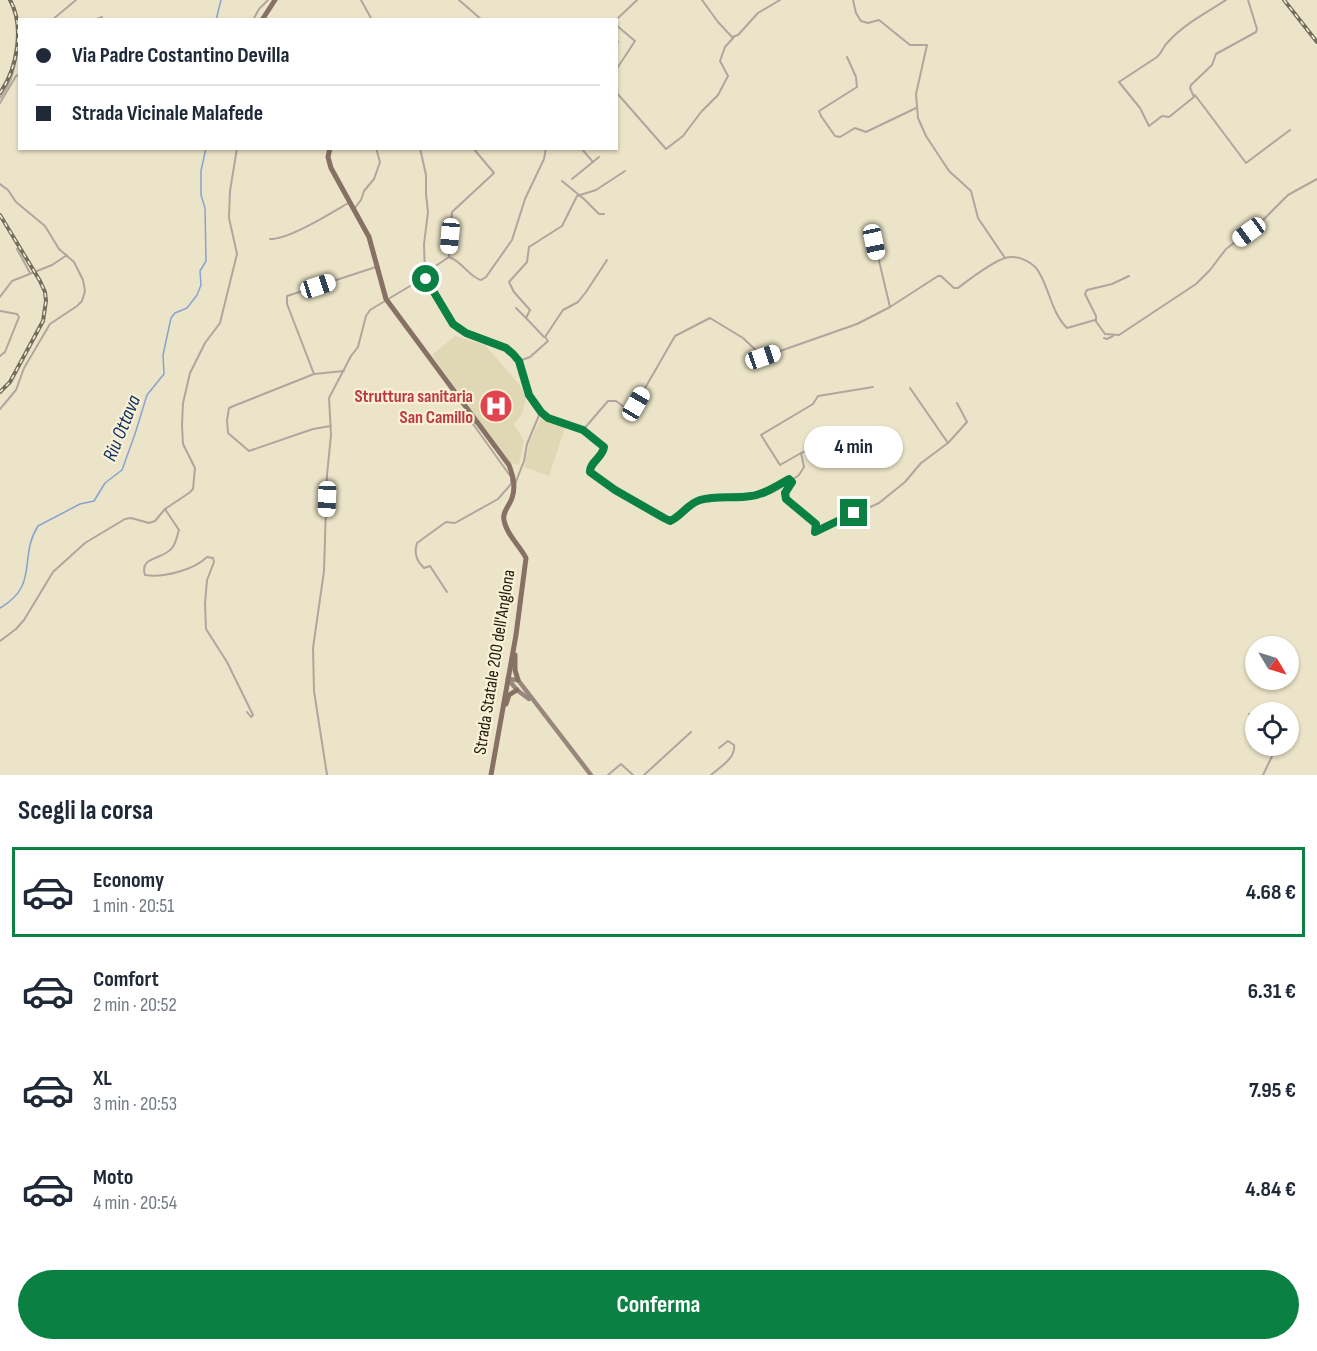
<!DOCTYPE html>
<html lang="it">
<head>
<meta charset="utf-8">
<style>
  :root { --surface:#fff; --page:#f2f2f3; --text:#1f2937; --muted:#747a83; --line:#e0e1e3; --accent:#0b8043 }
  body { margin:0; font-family:"Sofia Sans Condensed",sans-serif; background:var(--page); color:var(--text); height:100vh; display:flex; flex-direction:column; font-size:22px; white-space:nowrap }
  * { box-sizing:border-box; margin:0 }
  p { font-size:20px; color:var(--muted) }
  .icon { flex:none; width:33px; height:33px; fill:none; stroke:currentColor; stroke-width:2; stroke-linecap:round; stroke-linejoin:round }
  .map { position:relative; height:775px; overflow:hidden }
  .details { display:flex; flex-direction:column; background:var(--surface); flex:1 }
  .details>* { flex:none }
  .guide { position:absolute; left:18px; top:18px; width:600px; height:132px; border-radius:0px; box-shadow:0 2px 4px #0004; display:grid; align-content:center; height:132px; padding:0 18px; background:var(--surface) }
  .needle { width:39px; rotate:128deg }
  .fabs { position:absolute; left:1245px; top:636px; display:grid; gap:12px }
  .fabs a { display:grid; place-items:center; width:54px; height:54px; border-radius:50%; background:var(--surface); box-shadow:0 2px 4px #0004; font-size:30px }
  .end { position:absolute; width:27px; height:27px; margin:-14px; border:8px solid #0b8043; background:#fff; box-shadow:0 0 0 3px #fff }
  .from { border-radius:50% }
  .bubble { position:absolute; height:42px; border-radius:21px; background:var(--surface); box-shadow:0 2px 4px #0004; font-size:20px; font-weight:700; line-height:42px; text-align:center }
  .car { position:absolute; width:18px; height:36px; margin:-18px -9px; border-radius:8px; box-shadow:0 0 4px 2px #0007; background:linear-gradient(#fff 24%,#345 0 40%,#fff 0 76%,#345 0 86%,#fff 0) }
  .guide b { display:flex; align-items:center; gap:21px; height:57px; font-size:22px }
  .guide b+b { border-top:2px solid var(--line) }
  .guide i { width:15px; height:15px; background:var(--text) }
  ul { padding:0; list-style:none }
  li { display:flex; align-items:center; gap:18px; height:90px; margin:0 12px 9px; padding:0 6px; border:3px solid transparent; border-radius:0px }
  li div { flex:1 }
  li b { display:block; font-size:22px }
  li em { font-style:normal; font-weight:700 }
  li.current { border-color:var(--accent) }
  li>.icon { width:54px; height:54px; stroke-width:1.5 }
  h2 { padding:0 18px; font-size:27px; line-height:72px }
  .button { display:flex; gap:12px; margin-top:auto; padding:12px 18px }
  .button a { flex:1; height:69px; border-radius:36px; background:var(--accent); color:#fff; font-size:24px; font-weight:700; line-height:69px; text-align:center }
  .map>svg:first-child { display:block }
  .built { fill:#e0d8b4 }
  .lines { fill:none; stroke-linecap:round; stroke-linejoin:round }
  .stream { stroke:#88a3ce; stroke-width:1.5 }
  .street { stroke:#b1a59e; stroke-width:2 }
  .secondary { stroke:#98877c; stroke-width:4.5 }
  .primary { stroke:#867164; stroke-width:5 }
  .rail-casing { stroke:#726d5c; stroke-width:4 }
  .rail { stroke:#f8f1d5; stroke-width:1.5; stroke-dasharray:4.5; stroke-linecap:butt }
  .route { stroke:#0b8043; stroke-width:8 }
  .labels { text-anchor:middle; stroke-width:4.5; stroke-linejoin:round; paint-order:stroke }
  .health-label { font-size:18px; font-weight:bold; fill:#be3a42; stroke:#f8f1d5; text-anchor:end }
  .street-label { font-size:18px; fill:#1d1a10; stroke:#f8f1d5 }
  .water-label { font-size:20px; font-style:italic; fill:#0f2f64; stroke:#f8f1d5 }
</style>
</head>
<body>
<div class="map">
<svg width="1317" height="775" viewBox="0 0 1317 775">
  <rect width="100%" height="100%" fill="#ebe4c8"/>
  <g class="built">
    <polygon points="455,336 485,345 519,384 526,397 522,414 514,424 524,441 519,465 510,463 432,355"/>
    <polygon points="542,416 565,428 549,476 524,467 529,443"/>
  </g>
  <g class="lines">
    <g class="stream">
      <polyline points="216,20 221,0"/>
      <path d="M0 608C40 585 18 557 38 526L80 504 94 501 105 483 122 470 135 434 147 395 164 374 163 355 171 318 175 313 187 308 197 295 201 285 200 271 206 261 205 208 201 195V171L206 148"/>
    </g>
    <g class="street">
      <polyline points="361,0 372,20"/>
      <polyline points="459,0 482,20"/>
      <polyline points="702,0 718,22 732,37 738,35 758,13 780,0"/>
      <polyline points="853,0 856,13 861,21 868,23 879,20 910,45 927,45 916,94 918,118 926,136 949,171 971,191 978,218 1005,258"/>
      <path d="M1226 0C1206 13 1184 24 1168 42 1163 46 1163 52 1157 57L1119 82 1140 108 1149 126 1162 116 1169 117 1194 97 1190 88 1191 85 1212 65 1216 54 1256 32 1257 29 1248 0"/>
      <polyline points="52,20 76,0"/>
      <polyline points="94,20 102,17"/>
      <polyline points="253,20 259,9 268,0"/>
      <polyline points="616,20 637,0"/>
      <polyline points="616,25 635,41 616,70"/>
      <polyline points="616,40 618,42"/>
      <polyline points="847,57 856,77 857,87 819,111 821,116 835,136 840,137 855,128 866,132 916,108"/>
      <polyline points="616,92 666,149 683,136 701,112 718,95 728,76 720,61 725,47 734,37"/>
      <polyline points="1195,95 1246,163 1290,130"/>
      <path d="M0 98C21 69 13 54 20 23"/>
      <polyline points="0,103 16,76 20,74"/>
      <path d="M420 148 426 175V194L428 212 424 244 425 277 437 300 446 310 453 324 466 333 506 348 513 354 519 361 529 395 541 412 548 418 583 430 604 447 603 454 589 469 590 472 615 490 664 518 670 521C682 516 687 503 700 500 717 495 734 499 751 496 764 495 778 485 789 479L792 482 785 493 786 499 816 524 814 530 816 532 879 503 905 482 921 463 948 443 967 422 957 403"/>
      <polyline points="581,148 593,162"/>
      <polyline points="572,179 599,157"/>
      <polyline points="562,181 584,199 599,214 604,214"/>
      <polyline points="0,184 8,190 16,202 45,226 59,249 74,262 83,280 85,291 82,301 77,306 50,324 24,368 16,390 0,409"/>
      <polyline points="354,209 361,200 364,191 374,179 380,162 376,148"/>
      <polyline points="871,227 890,307"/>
      <path d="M270 239C290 239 331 213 350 202"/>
      <polyline points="17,249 30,273"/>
      <path d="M449 257C462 261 469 277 481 280L486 277 512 240 525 199 544 159 546 148"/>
      <polyline points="449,257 452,212 494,173 473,148"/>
      <polyline points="0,297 12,281 52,265 67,255"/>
      <polyline points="516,308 526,318 530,310 514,292 509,282 527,262 529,247 562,226 577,196 596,190 625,171"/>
      <polyline points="0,311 17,314 19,317 5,352 0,356"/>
      <polyline points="526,318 544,337"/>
      <polyline points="1096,321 1096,316 1085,294 1087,290 1112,284 1129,276"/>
      <polyline points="1104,338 1107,339 1113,336"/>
      <polyline points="519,361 530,357 548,341 545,337 563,310 578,302 586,292 607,260"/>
      <polyline points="314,374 287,304 287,296 376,267"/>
      <polyline points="910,388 948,443"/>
      <polyline points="331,426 313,429 249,451 228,433 227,420 229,408 236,405 314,374 344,371"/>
      <path d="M583 430 608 401H616L628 410 633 409 675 336 710 318 743 338 763 357 857 324 890 307 938 276H941L954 288H958C970 279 990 263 1005 258 1018 254 1035 263 1040 274 1050 292 1052 313 1067 328L1095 320 1105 334 1119 335 1196 284 1210 270 1226 249 1260 223 1288 195 1317 179"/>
      <polyline points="801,453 823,445 836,446 845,443 852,443"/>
      <polyline points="792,480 799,475 804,467 801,453 780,465 761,435 813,404 818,396 873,387"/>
      <polyline points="515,484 524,461 527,444 540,413"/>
      <path d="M165 509 179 530C177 536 176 543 172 548 163 560 139 556 145 575 163 578 194 570 207 557L213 558 214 562 207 580 205 603 206 629 227 662 253 715 251 717 247 712"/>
      <path d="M447 592 430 566 424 568C416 560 414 553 417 543L446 522 455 523 498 499 511 484V477L473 424 476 421"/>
      <polyline points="0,641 16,629 24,620 53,572 85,543 125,519 131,518 149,523 155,521 165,509 189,493 193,489 195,468 183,444 182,425 183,403 190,373 205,343 220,323 237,254 229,218 230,191 237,148"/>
      <polyline points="1249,714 1256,715"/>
      <polyline points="327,775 314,691 313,648 324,571 327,475 331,435 329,398 351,356 358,347 366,316 370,310 425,277 431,269 449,257"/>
      <polyline points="608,775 621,764 633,775"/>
      <polyline points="644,775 691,732"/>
      <path d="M711 775C720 767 736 758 734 745L728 741 719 748"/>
      <polyline points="1263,775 1277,746"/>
    </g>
    <g class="secondary">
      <polyline points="508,679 518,680 591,775"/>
      <polyline points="508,679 517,690 529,699"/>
    </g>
    <g class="primary">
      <polyline points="262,20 275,0"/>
      <path d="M330 148 328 157 331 168 369 237 386 299 509 465C513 476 516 486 512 498 510 505 502 512 504 520 506 534 520 546 526 558L516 635 491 775"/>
      <polyline points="515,655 515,670 518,680"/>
      <polyline points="506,704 509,695 517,690"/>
    </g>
    <g class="rail-casing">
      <g id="rail">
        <polyline points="1284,0 1317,42"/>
        <path d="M0 93C17 69 25 27 10 0"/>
        <polyline points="0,215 40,281 45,292 46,301 43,321 10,382 0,392"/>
      </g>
    </g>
    <use href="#rail" class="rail"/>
  </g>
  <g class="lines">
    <path class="route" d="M426 279 453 324 466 333 506 348 513 354 519 361 529 395 541 412 548 418 583 430 604 447C603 457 589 463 590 472L615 490 664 518 670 521C682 516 687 504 700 500 717 495 734 499 751 496 764 495 778 485 789 479L792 482 785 493 786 499 816 524 815 532 854 513"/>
  </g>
  <defs>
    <g id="hospital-disc" transform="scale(1.725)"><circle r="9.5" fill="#e0444e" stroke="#f8f1d5"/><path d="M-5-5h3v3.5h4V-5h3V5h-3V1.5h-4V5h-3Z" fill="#fff"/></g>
  </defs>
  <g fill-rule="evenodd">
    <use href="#hospital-disc" x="496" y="406"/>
  </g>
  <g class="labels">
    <g class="health-label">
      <text x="473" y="402">Struttura sanitaria<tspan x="473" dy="21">San Camillo</tspan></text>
    </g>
    <g class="street-label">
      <text transform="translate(494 662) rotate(-81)" y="6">Strada Statale 200 dell'Anglona</text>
    </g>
    <g class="water-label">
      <text transform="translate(121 428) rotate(-68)" y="7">Riu Ottava</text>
    </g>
  </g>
</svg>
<div class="fabs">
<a><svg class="needle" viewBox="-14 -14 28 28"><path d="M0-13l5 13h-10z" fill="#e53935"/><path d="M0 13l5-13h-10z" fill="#747a83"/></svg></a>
<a><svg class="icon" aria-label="locate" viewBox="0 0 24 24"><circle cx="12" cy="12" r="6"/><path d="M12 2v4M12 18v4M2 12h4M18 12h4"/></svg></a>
</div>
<i class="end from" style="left:426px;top:279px"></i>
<i class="end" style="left:854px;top:513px"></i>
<div class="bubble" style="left:804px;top:426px;width:99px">4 min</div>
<i class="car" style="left:1249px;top:232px;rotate:234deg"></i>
<i class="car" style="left:450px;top:236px;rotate:185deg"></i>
<i class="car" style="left:874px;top:242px;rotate:168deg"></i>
<i class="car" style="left:318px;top:286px;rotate:72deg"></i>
<i class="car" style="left:763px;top:357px;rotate:71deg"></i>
<i class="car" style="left:636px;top:404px;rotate:30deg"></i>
<i class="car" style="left:327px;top:499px;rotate:182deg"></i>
<div class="guide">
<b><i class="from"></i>Via Padre Costantino Devilla</b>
<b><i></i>Strada Vicinale Malafede</b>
</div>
</div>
<section class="details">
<h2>Scegli la corsa</h2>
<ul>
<li class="current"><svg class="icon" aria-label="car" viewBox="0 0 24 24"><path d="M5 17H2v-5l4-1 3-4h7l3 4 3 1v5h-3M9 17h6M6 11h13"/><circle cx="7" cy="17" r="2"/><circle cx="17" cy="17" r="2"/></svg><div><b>Economy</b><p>1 min · 20:51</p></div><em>4.68 €</em></li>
<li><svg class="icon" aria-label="car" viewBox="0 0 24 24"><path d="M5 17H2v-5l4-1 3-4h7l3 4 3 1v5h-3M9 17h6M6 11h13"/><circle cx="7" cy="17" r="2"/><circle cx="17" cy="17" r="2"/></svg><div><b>Comfort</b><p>2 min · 20:52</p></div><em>6.31 €</em></li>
<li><svg class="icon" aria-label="car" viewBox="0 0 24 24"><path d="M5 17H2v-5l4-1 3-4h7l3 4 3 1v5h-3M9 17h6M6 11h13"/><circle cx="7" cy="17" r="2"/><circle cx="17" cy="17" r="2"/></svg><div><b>XL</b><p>3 min · 20:53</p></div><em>7.95 €</em></li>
<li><svg class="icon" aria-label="car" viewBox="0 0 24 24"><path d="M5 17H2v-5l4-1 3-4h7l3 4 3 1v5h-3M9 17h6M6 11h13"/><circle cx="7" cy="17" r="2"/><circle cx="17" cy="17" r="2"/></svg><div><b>Moto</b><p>4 min · 20:54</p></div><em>4.84 €</em></li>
</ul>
<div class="button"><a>Conferma</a></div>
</section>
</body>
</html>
